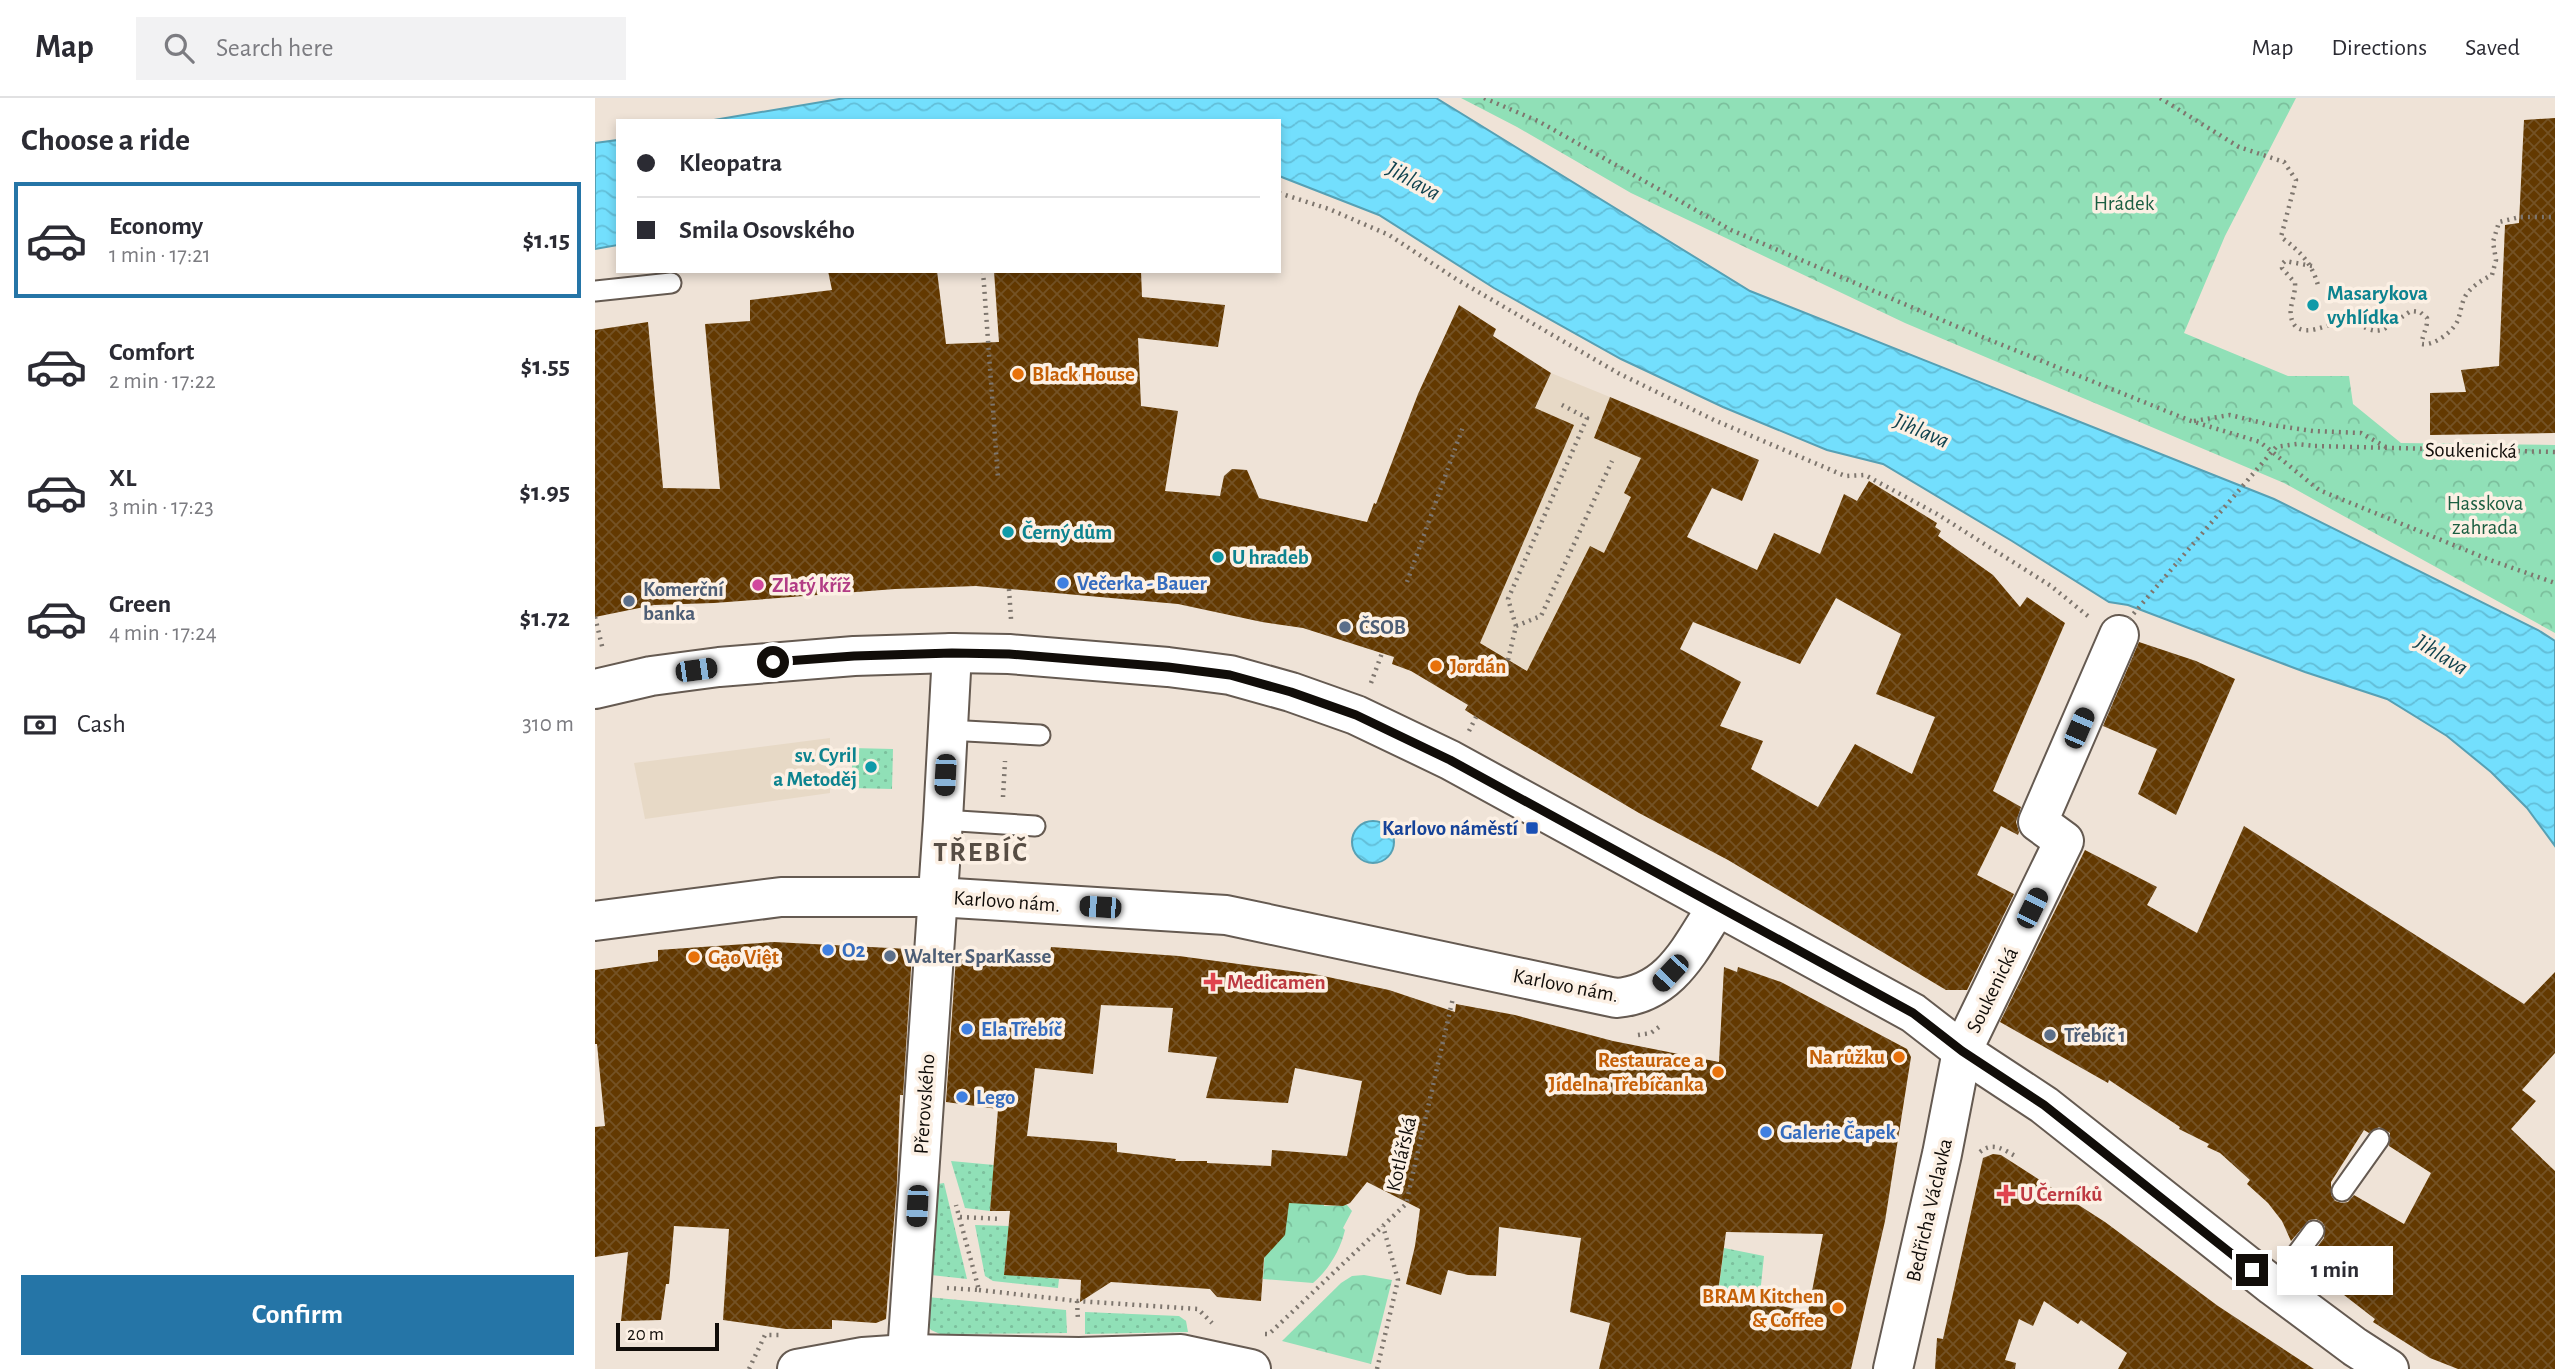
<!DOCTYPE html>
<html lang="en">
<head>
<meta charset="utf-8">
<style>
  :root { --surface:#fff; --page:#f2f2f3; --text:#2b2b33; --muted:#7c7c81; --line:#e1e1e2; --accent:#2575a7 }
  body { margin:0; font-family:"Alegreya Sans",sans-serif; background:var(--page); color:var(--text); height:100vh; display:flex; flex-direction:column; font-size:26px; white-space:nowrap }
  * { box-sizing:border-box; margin:0 }
  p { font-size:23px; color:var(--muted) }
  .icon { flex:none; width:38px; height:38px; fill:none; stroke:currentColor; stroke-width:2; stroke-linecap:round; stroke-linejoin:round }
  .map { position:relative; flex:1; overflow:hidden }
  .drawer { display:flex; flex-direction:column; background:var(--surface); width:595px }
  .drawer>* { flex:none }
  .guide { position:absolute; left:21px; top:21px; width:665px; height:154px; border-radius:0px; box-shadow:0 4px 10px #0003; display:grid; align-content:center; height:154px; padding:0 21px; background:var(--surface) }
  .scale { position:absolute; left:21px; bottom:18px; width:103px; box-sizing:border-box; padding-left:7px; border:4px solid #110d09; border-top:0; font-size:19px; line-height:24px; white-space:nowrap; color:#110d09; -webkit-text-stroke:5px #fcf0e4; paint-order:stroke }
  .end { position:absolute; width:32px; height:32px; margin:-16px; border:9px solid #110d09; background:#fff; box-shadow:0 0 0 4px #fff }
  .from { border-radius:50% }
  .bubble { position:absolute; height:49px; border-radius:0px; background:var(--surface); box-shadow:0 4px 10px #0003; font-size:23px; font-weight:700; line-height:49px; text-align:center }
  .car { position:absolute; width:21px; height:42px; margin:-21px -10px; border-radius:9px; box-shadow:0 0 5px 2px #0007; background:linear-gradient(#222 24%,#8ab4d8 0 40%,#222 0 76%,#8ab4d8 0 86%,#222 0) }
  .guide b { display:flex; align-items:center; gap:24px; height:66px; font-size:26px }
  .guide b+b { border-top:2px solid var(--line) }
  .guide i { width:18px; height:18px; background:var(--text) }
  ul { padding:0; list-style:none }
  li { display:flex; align-items:center; gap:21px; height:116px; margin:0 14px 10px; padding:0 7px; border:4px solid transparent; border-radius:0px }
  li div { flex:1 }
  li b { display:block; font-size:26px }
  li em { font-style:normal; font-weight:700 }
  li.current { border-color:var(--accent) }
  li>.icon { width:63px; height:63px; stroke-width:1.5 }
  h2 { padding:0 21px; font-size:32px; line-height:84px }
  .pay { display:flex; align-items:center; gap:18px; height:77px; padding:0 21px; font-size:26px }
  .pay p { margin-inline-start:auto }
  .button { display:flex; gap:14px; margin-top:auto; padding:14px 21px }
  .button a { flex:1; height:80px; border-radius:0px; background:var(--accent); color:#fff; font-size:28px; font-weight:700; line-height:80px; text-align:center }
  header { display:flex; align-items:center; gap:42px; box-sizing:border-box; height:98px; padding:0 35px; background:var(--surface); border-bottom:2px solid var(--line) }
  header strong { font-size:33px }
  nav { display:flex; gap:38px; margin-inline-start:auto; font-size:24px }
  .search { width:490px; height:63px; background:var(--page); display:flex; align-items:center; gap:18px; box-sizing:border-box; padding:0 24px; border-radius:0px; color:var(--muted); font-size:26px }
  main { display:flex; flex:1; min-height:0 }
  .map>svg:first-child { display:block }
  .commercial { fill:#e7d9c6 }
  .grass { fill:url(#grass-dots) }
  .forest { fill:url(#forest-crowns) }
  .water { fill:url(#water-waves); stroke:#56a0b4; stroke-width:2 }
  .building { fill:url(#building-cross-hatch); fill-rule:evenodd }
  .lines { fill:none; stroke-linecap:round; stroke-linejoin:round }
  .lane-casing { stroke:#655a51; stroke-width:23 }
  .street-casing { stroke:#655a51; stroke-width:42 }
  .secondary-casing { stroke:#655a51; stroke-width:42 }
  .path { stroke:#7e766e; stroke-width:4.5; stroke-dasharray:2 5; stroke-linecap:butt }
  .lane { stroke:#fff; stroke-width:19 }
  .street { stroke:#fff; stroke-width:38 }
  .secondary { stroke:#fff; stroke-width:38 }
  .path-bridge { stroke:#7e766e; stroke-width:4.5; stroke-dasharray:2 5; stroke-linecap:butt }
  .route { stroke:#110d09; stroke-width:9 }
  .culture-dot { fill:#0f9aa8; stroke:#fcf0e4; stroke-width:2.5 }
  .food-dot { fill:#e8710a; stroke:#fcf0e4; stroke-width:2.5 }
  .shop-dot { fill:#3f7fe0; stroke:#fcf0e4; stroke-width:2.5 }
  .hotel-dot { fill:#d1479c; stroke:#fcf0e4; stroke-width:2.5 }
  .service-dot { fill:#5c6f8a; stroke:#fcf0e4; stroke-width:2.5 }
  .transit-dot { fill:#1a4fb4; stroke:#fcf0e4; stroke-width:2.5 }
  .health-dot { fill:#e0444e; stroke:#fcf0e4; stroke-width:2.5 }
  .labels { text-anchor:middle; stroke-width:7; stroke-linejoin:round; paint-order:stroke }
  .park-label { font-size:21px; fill:#1b5e41; stroke:#fcf0e4 }
  .culture-label { font-size:21px; font-weight:bold; fill:#0d838f; stroke:#fcf0e4; text-anchor:start }
  .food-label { font-size:21px; font-weight:bold; fill:#c56008; stroke:#fcf0e4; text-anchor:start }
  .street-label { font-size:21px; fill:#110d09; stroke:#fcf0e4 }
  .shop-label { font-size:21px; font-weight:bold; fill:#366cbe; stroke:#fcf0e4; text-anchor:start }
  .hotel-label { font-size:21px; font-weight:bold; fill:#b23c85; stroke:#fcf0e4; text-anchor:start }
  .service-label { font-size:21px; font-weight:bold; fill:#4e5e75; stroke:#fcf0e4; text-anchor:start }
  .transit-label { font-size:21px; font-weight:bold; fill:#164399; stroke:#fcf0e4; text-anchor:end }
  .health-label { font-size:21px; font-weight:bold; fill:#be3a42; stroke:#fcf0e4; text-anchor:start }
  .water-label { font-size:23px; font-style:italic; fill:#11434f; stroke:#fcf0e4 }
  .district-label { font-size:28px; font-weight:bold; letter-spacing:2px; fill:#574d44; stroke:#fcf0e4 }
</style>
</head>
<body>
<header>
<strong>Map</strong>
<div class="search"><svg class="icon" aria-label="search" viewBox="0 0 24 24"><circle cx="10" cy="10" r="6"/><path d="M15 15l6 6"/></svg>Search here</div>
<nav><a>Map</a><a>Directions</a><a>Saved</a></nav>
</header>
<main>
<section class="drawer">
<h2>Choose a ride</h2>
<ul>
<li class="current"><svg class="icon" aria-label="car" viewBox="0 0 24 24"><path d="M5 17H2v-5l4-1 3-4h7l3 4 3 1v5h-3M9 17h6M6 11h13"/><circle cx="7" cy="17" r="2"/><circle cx="17" cy="17" r="2"/></svg><div><b>Economy</b><p>1 min · 17:21</p></div><em>$1.15</em></li>
<li><svg class="icon" aria-label="car" viewBox="0 0 24 24"><path d="M5 17H2v-5l4-1 3-4h7l3 4 3 1v5h-3M9 17h6M6 11h13"/><circle cx="7" cy="17" r="2"/><circle cx="17" cy="17" r="2"/></svg><div><b>Comfort</b><p>2 min · 17:22</p></div><em>$1.55</em></li>
<li><svg class="icon" aria-label="car" viewBox="0 0 24 24"><path d="M5 17H2v-5l4-1 3-4h7l3 4 3 1v5h-3M9 17h6M6 11h13"/><circle cx="7" cy="17" r="2"/><circle cx="17" cy="17" r="2"/></svg><div><b>XL</b><p>3 min · 17:23</p></div><em>$1.95</em></li>
<li><svg class="icon" aria-label="car" viewBox="0 0 24 24"><path d="M5 17H2v-5l4-1 3-4h7l3 4 3 1v5h-3M9 17h6M6 11h13"/><circle cx="7" cy="17" r="2"/><circle cx="17" cy="17" r="2"/></svg><div><b>Green</b><p>4 min · 17:24</p></div><em>$1.72</em></li>
</ul>
<div class="pay"><svg class="icon" aria-label="cash" viewBox="0 0 24 24"><path d="M3 7h18v10H3z"/><circle cx="12" cy="12" r="2"/></svg>Cash<p>310 m</p></div>
<div class="button"><a>Confirm</a></div>
</section>
<div class="map">
<svg width="1960" height="1271" viewBox="0 0 1960 1271">
  <defs>
    <pattern id="grass-dots" width="8" height="8" patternUnits="userSpaceOnUse" patternTransform="scale(1.75)"><rect width="8" height="8" fill="#90e0b7"/><path d="M2 2h.1M6 6h.1" fill="none" stroke="#7bbf9c" stroke-width="1.8" stroke-linecap="round"/></pattern>
    <pattern id="forest-crowns" width="20" height="18" patternUnits="userSpaceOnUse" patternTransform="scale(1.75)"><rect width="20" height="18" fill="#90e0b7"/><path d="M2 6a3 3 0 1 1 6 0M12 15a3 3 0 1 1 6 0" fill="none" stroke="#7bbf9c"/></pattern>
    <pattern id="water-waves" width="16" height="10" patternUnits="userSpaceOnUse" patternTransform="scale(1.75)"><rect width="16" height="10" fill="#73dffd"/><path d="M0 5q4-4 8 0t8 0" fill="none" stroke="#62bed8"/></pattern>
    <pattern id="building-cross-hatch" width="8" height="8" patternUnits="userSpaceOnUse" patternTransform="scale(1.75)"><rect width="8" height="8" fill="#633901"/><path d="M0 0l8 8M0 8l8-8" fill="none" stroke="#745225"/></pattern>
  </defs>
  <rect width="100%" height="100%" fill="#efe3d7"/>
  <g class="commercial">
    <polygon points="956,275 1103,335 1039,469 970,595 847,522"/>
    <polygon points="235,640 235,695 50,721 39,665"/>
  </g>
  <g class="grass">
    <polygon points="257,650 298,651 297,691 257,690"/>
    <polygon points="356,1063 399,1067 395,1113 370,1110"/>
    <polygon points="349,1085 372,1181 336,1177 343,1086"/>
    <polygon points="380,1127 414,1128 409,1176 464,1181 463,1190 398,1183 390,1178"/>
    <polygon points="1129,1150 1169,1158 1161,1235 1113,1271"/>
    <polygon points="332,1199 471,1212 472,1235 345,1236 336,1232 329,1223"/>
    <polygon points="490,1214 584,1218 591,1223 593,1234 490,1236"/>
  </g>
  <g class="forest">
    <polygon points="866,0 1701,0 1630,138 1589,235 1693,278 1754,278 1758,306 1806,345 1960,347 1960,535 1689,385 1310,225 1036,95 922,29"/>
    <path d="M674 1091 729 1105V1108L752 1107 757 1113 748 1130 750 1132C745 1153 734 1171 718 1185L668 1181Z"/>
    <polygon points="769,1177 797,1182 776,1266 687,1243 746,1185 757,1178"/>
  </g>
  <g class="water">
    <polygon points="250,0 841,0 1155,193 1679,401 1943,532 1960,543 1960,748 1932,710 1896,674 1852,638 1792,601 1710,574 1533,507 1514,504 1417,443 1288,366 1232,352 1128,309 1026,261 899,190 784,117 684,78 684,23 113,23"/>
    <polygon points="23,42 23,147 0,151 0,45"/>
    <circle cx="778" cy="744" r="21"/>
  </g>
  <g class="building">
    <polygon points="1960,20 1960,335 1835,337 1835,295 1871,294 1866,272 1904,268 1910,127 1924,125 1929,22"/>
    <path d="M233 173H342L351 246 404 244 399 173H546L547 199 630 207 623 249 543 240 546 308 583 313 570 393 625 398 629 378 637 371 652 372 664 400 772 424 779 405 781 406 823 296 864 207 901 231 898 238 956 275 940 310 979 327 885 545 932 573 995 448 1009 455 1036 399 1029 395 1046 360 999 340 1015 299 1164 362 1147 403 1117 390 1092 439 1162 472 1179 435 1225 456 1249 396 1262 403 1274 383 1342 425 1340 429 1346 433 1343 438 1398 477 1425 509 1432 499 1470 525 1398 693 1426 709 1421 724 1424 734 1423 737 1406 728 1382 777 1419 796 1372 892H1351L1133 762 1044 715 881 619 870 612 873 607 816 573 797 566 799 559 708 530 667 524 583 506 381 488 300 491 119 505 59 507 0 519V232L53 224 68 390 125 391 110 226 155 223V202L237 192ZM1241 500 1306 536 1281 596 1340 619 1317 676 1260 646 1223 709 1156 671 1168 643 1125 628 1146 584 1085 551 1098 524 1205 566Z"/>
    <polygon points="1544,544 1601,563 1640,581 1581,717 1543,696 1562,651 1508,628"/>
    <path d="M1649 728 1929 906 1960 874V955L1927 992 1941 1003 1916 1031 1960 1073V1271H1863L1835 1260 1778 1224 1780 1221 1709 1166 1729 1140 1730 1129 1727 1124 1721 1121 1714 1122 1696 1143 1687 1123 1673 1105 1652 1086 1655 1082 1625 1055 1612 1049 1614 1046 1584 1031 1585 1029 1514 982 1513 985 1405 924 1490 752 1562 789 1552 807 1602 835ZM1784 1029 1795 1035 1794 1048 1836 1075 1809 1126 1759 1097 1753 1104 1747 1105 1740 1103 1736 1097V1084L1769 1032 1774 1035Z"/>
    <polygon points="179,844 314,851 317,855 308,997 305,997 302,1085 291,1221 281,1225 237,1222 237,1231 191,1231 128,1222 134,1131 79,1128 74,1186 71,1186 66,1222 26,1223 33,1154 0,1159 0,1029 10,1028 2,946 0,946 0,872 63,863 63,852"/>
    <path d="M456 849 584 858 719 876 794 892 860 914 861 906 920 917 1018 943 1124 964 1129 869 1142 874 1143 869 1186 884 1312 951 1316 959 1290 1123 1256 1271H1004L1015 1225 975 1214 986 1140 904 1129 901 1178 873 1177 853 1172 846 1197 811 1186 820 1148 825 1111 772 1084 755 1105 748 1108 694 1105 690 1137 669 1160 666 1203 622 1199 615 1191 516 1184 485 1204 486 1182 409 1177 415 1113H395L403 1011 351 1004 361 859 369 857 454 861ZM506 907 578 910 573 954 622 959 611 1000 693 1005 700 970 767 983 752 1058 677 1052 676 1068 612 1065V1063H580L581 1061 522 1054V1045L432 1038 440 970 498 976ZM1131 1134 1228 1136 1213 1214 1123 1194Z"/>
    <polygon points="1398,1056 1406,1057 1510,1124 1623,1208 1719,1271 1523,1271 1532,1255 1486,1222 1483,1226 1449,1203 1438,1228 1424,1221 1410,1262 1421,1265 1420,1271 1340,1271 1342,1240 1348,1241 1388,1060"/>
  </g>
  <g class="lines">
    <g class="lane-casing">
      <g id="lane">
        <polyline points="0,193 76,185"/>
        <polyline points="352,632 445,637"/>
        <polyline points="348,722 440,728"/>
        <polyline points="1747,1093 1784,1041"/>
        <polyline points="1678,1188 1719,1133"/>
      </g>
    </g>
    <g class="street-casing">
      <g id="street">
        <path d="M0 823 186 799H342L631 817 1021 900C1076 896 1095 850 1122 809"/>
        <polyline points="1367,953 1469,743 1443,724 1524,537"/>
        <polyline points="312,1256 348,722 357,555"/>
        <polyline points="202,1271 268,1259 312,1256 484,1259 586,1256 656,1271"/>
      </g>
    </g>
    <g class="secondary-casing">
      <g id="secondary">
        <polyline points="0,591 56,578 124,569 259,558 357,555 414,556 573,569 635,577 696,594 761,617 855,662 1318,915 1367,953 1449,1007 1678,1188 1760,1249 1794,1271"/>
        <polyline points="1298,1271 1347,1056 1367,953"/>
      </g>
    </g>
    <g class="path">
      <polyline points="889,0 943,23 1136,132 1370,232 1596,323 1665,344 1724,392 1895,462 1960,485"/>
      <path d="M1565 0 1644 49 1689 64 1701 82 1686 139C1706 154 1718 166 1724 191"/>
      <polyline points="684,95 734,111 794,137 861,181 1023,275 1119,322 1250,378 1270,377 1342,416 1456,488 1494,519"/>
      <path d="M1717 168 1690 163 1687 166V170L1700 185C1701 196 1694 208 1696 218 1700 246 1738 225 1752 219 1787 242 1785 233 1816 213L1825 214 1832 220C1833 230 1827 236 1827 246 1839 248 1857 234 1862 224 1866 215 1866 205 1871 197 1877 188 1887 182 1897 177L1901 162 1898 144 1904 124 1925 119H1960"/>
      <polyline points="388,173 403,381"/>
      <polyline points="1599,323 1635,317 1676,327 1718,333 1766,335 1791,349"/>
      <polyline points="1720,348 1960,354"/>
      <polyline points="812,484 869,326"/>
      <polyline points="414,491 416,521"/>
      <polyline points="0,519 8,552"/>
      <polyline points="921,528 913,501 992,320 965,306"/>
      <polyline points="913,562 921,528 946,518 1017,363"/>
      <polyline points="776,585 787,555"/>
      <polyline points="874,633 881,619"/>
      <polyline points="408,699 410,663"/>
      <polyline points="1043,937 1056,935 1064,929"/>
      <path d="M1385 1054C1398 1043 1409 1052 1422 1059"/>
      <polyline points="365,1119 406,1121"/>
      <polyline points="352,1190 384,1192 361,1107"/>
      <polyline points="384,1192 482,1203 603,1211 617,1225"/>
      <polyline points="482,1203 483,1223"/>
      <polyline points="670,1236 674,1236 811,1106 858,900"/>
      <polyline points="154,1271 170,1237 187,1237"/>
      <polyline points="782,1271 803,1182 788,1128"/>
    </g>
    <use href="#lane" class="lane"/>
    <use href="#street" class="street"/>
    <use href="#secondary" class="secondary"/>
    <polyline class="path-bridge" points="1534,521 1681,349 1702,346 1720,348"/>
  </g>
  <g class="lines">
    <polyline class="route" points="178,564 259,558 357,555 414,556 573,569 635,577 696,594 761,617 855,662 1318,915 1367,953 1449,1007 1657,1172"/>
  </g>
  <g class="culture-dot">
    <circle cx="1718" cy="207" r="7"/>
    <circle cx="413" cy="434" r="7"/>
    <circle cx="623" cy="459" r="7"/>
    <circle cx="276" cy="669" r="7"/>
  </g>
  <g class="food-dot">
    <circle cx="423" cy="276" r="7"/>
    <circle cx="841" cy="568" r="7"/>
    <circle cx="99" cy="859" r="7"/>
    <circle cx="1304" cy="959" r="7"/>
    <circle cx="1123" cy="974" r="7"/>
    <circle cx="1243" cy="1210" r="7"/>
  </g>
  <g class="shop-dot">
    <circle cx="468" cy="485" r="7"/>
    <circle cx="233" cy="852" r="7"/>
    <circle cx="372" cy="931" r="7"/>
    <circle cx="367" cy="999" r="7"/>
    <circle cx="1171" cy="1034" r="7"/>
  </g>
  <circle class="hotel-dot" cx="163" cy="487" r="7"/>
  <g class="service-dot">
    <circle cx="34" cy="503" r="7"/>
    <circle cx="750" cy="529" r="7"/>
    <circle cx="295" cy="858" r="7"/>
    <circle cx="1455" cy="937" r="7"/>
  </g>
  <rect class="transit-dot" x="930" y="723" width="14" height="14" rx="3.5"/>
  <g class="health-dot">
    <path d="M614.5 873.5h7v7h7v7h-7v7h-7v-7h-7v-7h7z"/>
    <path d="M1407.5 1085.5h7v7h7v7h-7v7h-7v-7h-7v-7h7z"/>
  </g>
  <g class="labels">
    <g class="park-label">
      <text x="1529" y="112">Hrádek</text>
      <text x="1890" y="412">Hasskova<tspan x="1890" dy="24">zahrada</tspan></text>
    </g>
    <g class="culture-label">
      <text x="1732" y="202">Masarykova<tspan x="1732" dy="24">vyhlídka</tspan></text>
      <text x="427" y="441">Černý dům</text>
      <text x="637" y="466">U hradeb</text>
      <text x="262" y="664" text-anchor="end">sv. Cyril<tspan x="262" dy="24">a Metoděj</tspan></text>
    </g>
    <g class="food-label">
      <text x="437" y="283">Black House</text>
      <text x="855" y="575">Jordán</text>
      <text x="113" y="866">Gạo Việt</text>
      <text x="1290" y="966" text-anchor="end">Na růžku</text>
      <text x="1109" y="969" text-anchor="end">Restaurace a<tspan x="1109" dy="24">Jídelna Třebíčanka</tspan></text>
      <text x="1229" y="1205" text-anchor="end">BRAM Kitchen<tspan x="1229" dy="24">&amp; Coffee</tspan></text>
    </g>
    <g class="street-label">
      <text transform="translate(1876 352) rotate(1)" y="7">Soukenická</text>
      <text transform="translate(412 803) rotate(4)" y="7">Karlovo nám.</text>
      <text transform="translate(971 887) rotate(11)" y="7">Karlovo nám.</text>
      <text transform="translate(1397 892) rotate(-64)" y="7">Soukenická</text>
      <text transform="translate(329 1006) rotate(-86)" y="7">Přerovského</text>
      <text transform="translate(806 1056) rotate(-77)" y="7">Kotlářská</text>
      <text transform="translate(1334 1112) rotate(-77)" y="7">Bedřicha Václavka</text>
    </g>
    <g class="shop-label">
      <text x="482" y="492">Večerka - Bauer</text>
      <text x="247" y="859">O2</text>
      <text x="386" y="938">Ela Třebíč</text>
      <text x="381" y="1006">Lego</text>
      <text x="1185" y="1041">Galerie Čapek</text>
    </g>
    <g class="hotel-label">
      <text x="177" y="494">Zlatý kříž</text>
    </g>
    <g class="service-label">
      <text x="48" y="498">Komerční<tspan x="48" dy="24">banka</tspan></text>
      <text x="764" y="536">ČSOB</text>
      <text x="309" y="865">Walter SparKasse</text>
      <text x="1469" y="944">Třebíč 1</text>
    </g>
    <g class="transit-label">
      <text x="923" y="737">Karlovo náměstí</text>
    </g>
    <g class="health-label">
      <text x="632" y="891">Medicamen</text>
      <text x="1425" y="1103">U Černíků</text>
    </g>
    <g class="water-label">
      <text transform="translate(819 82) rotate(29)" y="8">Jihlava</text>
      <text transform="translate(1327 332) rotate(23)" y="8">Jihlava</text>
      <text transform="translate(1847 556) rotate(32)" y="8">Jihlava</text>
    </g>
    <g class="district-label">
      <text x="386" y="763">TŘEBÍČ</text>
    </g>
  </g>
</svg>
<div class="scale">20 m</div>
<i class="end from" style="left:178px;top:564px"></i>
<i class="end" style="left:1657px;top:1172px"></i>
<div class="bubble" style="left:1682px;top:1148px;width:116px">1 min</div>
<i class="car" style="left:101px;top:572px;rotate:82deg"></i>
<i class="car" style="left:1484px;top:630px;rotate:23deg"></i>
<i class="car" style="left:350px;top:677px;rotate:183deg"></i>
<i class="car" style="left:505px;top:809px;rotate:274deg"></i>
<i class="car" style="left:1437px;top:810px;rotate:26deg"></i>
<i class="car" style="left:1075px;top:875px;rotate:223deg"></i>
<i class="car" style="left:322px;top:1108px;rotate:183deg"></i>
<div class="guide">
<b><i class="from"></i>Kleopatra</b>
<b><i></i>Smila Osovského</b>
</div>
</div>
</main>
</body>
</html>
